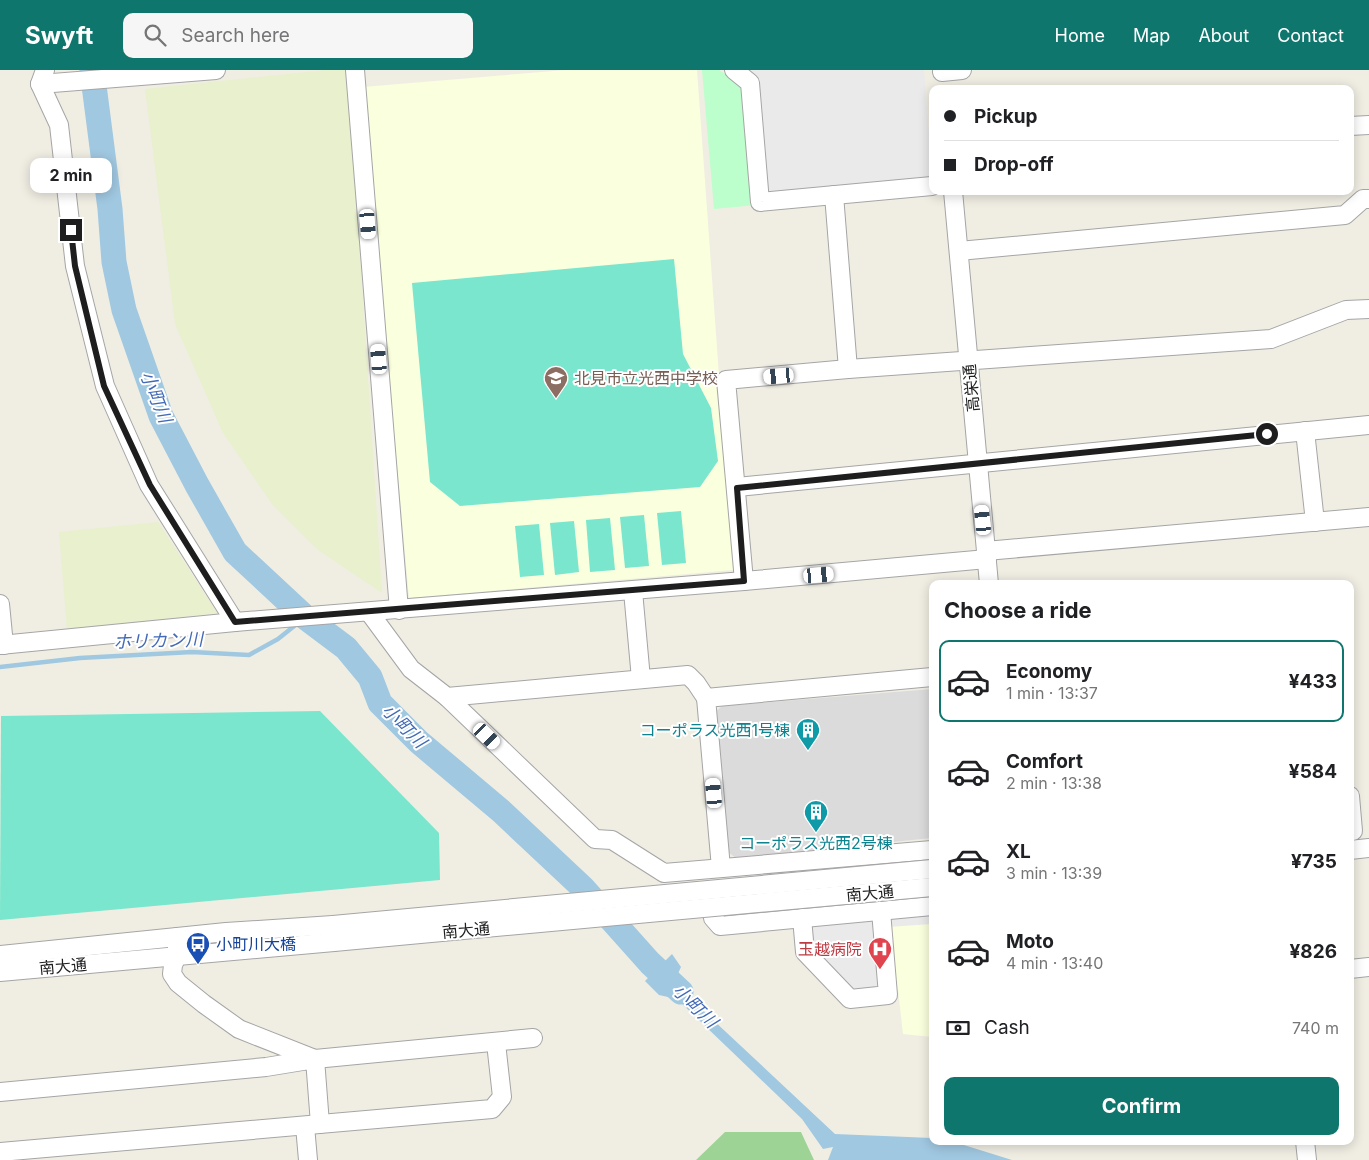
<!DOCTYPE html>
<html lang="en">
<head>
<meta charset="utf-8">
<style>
  :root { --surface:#fff; --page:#f6f6f6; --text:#202124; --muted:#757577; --line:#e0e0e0; --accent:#0f766e }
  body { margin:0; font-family:Inter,"Noto Sans JP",sans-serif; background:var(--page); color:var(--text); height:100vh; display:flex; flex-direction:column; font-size:19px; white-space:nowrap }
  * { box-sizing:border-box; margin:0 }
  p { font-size:16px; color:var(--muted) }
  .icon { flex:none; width:28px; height:28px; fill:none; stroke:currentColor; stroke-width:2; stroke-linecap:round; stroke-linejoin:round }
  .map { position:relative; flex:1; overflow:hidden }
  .panel { position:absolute; left:929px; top:510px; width:425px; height:565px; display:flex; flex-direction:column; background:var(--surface); border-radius:10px; box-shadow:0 2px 12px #0003 }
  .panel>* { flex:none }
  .hud { position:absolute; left:929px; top:15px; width:425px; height:110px; border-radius:10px; box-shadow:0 2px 12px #0003; display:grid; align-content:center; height:110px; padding:0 15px; background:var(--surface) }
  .end { position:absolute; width:22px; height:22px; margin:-11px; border:6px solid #1e1e1e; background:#fff; box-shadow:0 0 0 2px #fff }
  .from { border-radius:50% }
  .bubble { position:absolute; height:35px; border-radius:10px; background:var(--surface); box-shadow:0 2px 12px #0003; font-size:16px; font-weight:700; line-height:35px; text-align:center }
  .car { position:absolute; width:15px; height:30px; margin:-15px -8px; border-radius:6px; box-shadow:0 0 4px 1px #0007; background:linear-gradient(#fff 24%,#345 0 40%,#fff 0 76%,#345 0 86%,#fff 0) }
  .hud b { display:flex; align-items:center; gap:18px; height:48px; font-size:19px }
  .hud b+b { border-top:1px solid var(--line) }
  .hud i { width:12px; height:12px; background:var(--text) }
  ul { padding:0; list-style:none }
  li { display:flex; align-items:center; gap:15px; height:82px; margin:0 10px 8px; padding:0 5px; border:2px solid transparent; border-radius:10px }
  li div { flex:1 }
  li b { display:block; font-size:19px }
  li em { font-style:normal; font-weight:700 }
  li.current { border-color:var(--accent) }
  li>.icon { width:45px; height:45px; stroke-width:1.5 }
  h2 { padding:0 15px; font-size:22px; line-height:60px }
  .pay { display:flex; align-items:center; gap:12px; height:55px; padding:0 15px; font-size:19px }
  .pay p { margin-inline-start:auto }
  .cta { display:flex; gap:10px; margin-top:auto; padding:10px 15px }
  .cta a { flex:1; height:58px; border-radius:10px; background:var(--accent); color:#fff; font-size:20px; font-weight:700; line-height:58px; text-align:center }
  header { display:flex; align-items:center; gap:30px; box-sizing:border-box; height:70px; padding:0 25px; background:var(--accent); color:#fff }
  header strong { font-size:24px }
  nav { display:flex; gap:28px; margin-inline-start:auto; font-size:18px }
  .search { width:350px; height:45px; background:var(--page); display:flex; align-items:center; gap:12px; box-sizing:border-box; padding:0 18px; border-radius:10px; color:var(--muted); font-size:19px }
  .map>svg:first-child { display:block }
  .residential { fill:#dcdbdb }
  .education { fill:#faffdd }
  .farmland { fill:#e8f0cd }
  .forest { fill:#9dd394 }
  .park { fill:#bcfecc }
  .pitch { fill:#7ae6cd }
  .parking { fill:#eaeaea }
  .water { fill:#a0c8e1 }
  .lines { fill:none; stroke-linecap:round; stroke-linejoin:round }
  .stream { stroke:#a0c8e1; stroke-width:4.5 }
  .river { stroke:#a0c8e1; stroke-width:25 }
  .minor-casing { stroke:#a5a5a5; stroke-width:20 }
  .minor { stroke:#fff; stroke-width:18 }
  .minor-bridge-casing { stroke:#a5a5a5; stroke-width:20; stroke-linecap:butt }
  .minor-bridge { stroke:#fff; stroke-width:18 }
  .route { stroke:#1e1e1e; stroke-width:6 }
  .labels { text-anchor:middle; stroke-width:4; stroke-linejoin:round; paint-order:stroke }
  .education-label { font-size:16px; fill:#785e54; stroke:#fff; text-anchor:start }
  .street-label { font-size:16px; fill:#1e1e1e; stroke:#fff }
  .culture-label { font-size:16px; fill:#0d838f; stroke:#fff; text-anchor:end }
  .transit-label { font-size:16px; fill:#164399; stroke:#fff; text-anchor:start }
  .health-label { font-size:16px; fill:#be3a42; stroke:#fff; text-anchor:end }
  .water-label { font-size:18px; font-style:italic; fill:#426ab6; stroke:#fff }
</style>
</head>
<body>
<header>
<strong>Swyft</strong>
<div class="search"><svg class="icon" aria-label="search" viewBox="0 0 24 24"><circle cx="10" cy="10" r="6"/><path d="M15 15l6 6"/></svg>Search here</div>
<nav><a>Home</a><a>Map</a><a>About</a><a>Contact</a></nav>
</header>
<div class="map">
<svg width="1369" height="1090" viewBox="0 0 1369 1090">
  <rect width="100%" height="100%" fill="#f0eee3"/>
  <polygon class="residential" points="932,619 932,768 736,788 725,780 713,644 722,636"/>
  <g class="education">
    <polygon points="566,0 697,0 733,500 409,528 363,17"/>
    <polygon points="932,843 932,967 903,964 898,920 850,924 887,846"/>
  </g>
  <g class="farmland">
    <polygon points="325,0 348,0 382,523 318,480 272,434 223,363 175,254 145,19"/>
    <polygon points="158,452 217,543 67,560 59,462"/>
  </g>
  <polygon class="forest" points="725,1062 801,1062 814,1090 696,1090"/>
  <polygon class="park" points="702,0 719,0 745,17 756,135 714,139"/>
  <g class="pitch">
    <polygon points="674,189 683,284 711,338 718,391 700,417 460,436 430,412 412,213"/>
    <polygon points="681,441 686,493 662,495 657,443"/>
    <polygon points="644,445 649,496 625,498 620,447"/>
    <polygon points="610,448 615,500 590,502 586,450"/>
    <polygon points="574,451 579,502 555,505 550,453"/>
    <polygon points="539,454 544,505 520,507 515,456"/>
    <polygon points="320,641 439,763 440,810 0,850 1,646"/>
  </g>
  <g class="parking">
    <polygon points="746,0 924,0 932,102 927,109 774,123 767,118"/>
    <polygon points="932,843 932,854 888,857 887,846"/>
    <polygon points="875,847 882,921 850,924 809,880 807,854"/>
  </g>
  <polygon class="water" points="672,884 681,897 676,908 681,920 835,1064 932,1068 932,1071 951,1071 1012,1090 828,1090 833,1077 823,1079 802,1049 677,929 659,925 645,911"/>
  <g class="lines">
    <polyline class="stream" points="0,597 80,588 192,582 249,585 278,569 298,553"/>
    <polyline class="river" points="92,0 110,139 114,192 124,240 161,346 197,415 235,482 306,548 346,578 370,607 380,633 419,672 501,741 583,818 650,893 681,922"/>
    <g class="minor-casing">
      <g id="minor">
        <polyline points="45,0 40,14 59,55 75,196 105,316 149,415 235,552"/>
        <polyline points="355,0 399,540"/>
        <polyline points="734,0 750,13 760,132 932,116"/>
        <polyline points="942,2 962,0"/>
        <polyline points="40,14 216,0"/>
        <polyline points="1350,56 1369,55"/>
        <polyline points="953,121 989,514"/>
        <polyline points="834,125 848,299"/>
        <polyline points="959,181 1345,145 1363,129 1369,129"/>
        <polyline points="1305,361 1315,452"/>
        <polyline points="737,417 1369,355"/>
        <polyline points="986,481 1369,447"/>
        <polyline points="744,511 726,310 848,299 1271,269 1346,240 1369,239"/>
        <polyline points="633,521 641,609"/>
        <polyline points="0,534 4,575"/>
        <polyline points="369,542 411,599 447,627 688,605 696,613 706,628"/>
        <polyline points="0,575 235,552 744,511 987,489"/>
        <polyline points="447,627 595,769 612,770 664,803 932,780"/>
        <polyline points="1350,726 1353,761"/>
        <polyline points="1350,780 1369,778"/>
        <polyline points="721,798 706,628 932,607"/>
        <polyline points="711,822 713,848 720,856 932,836"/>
        <polyline points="802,848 805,882 850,929 888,925 881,841"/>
        <polyline points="177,867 177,886 173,895 172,904 178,913 204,934 239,959 315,989 533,968"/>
        <polyline points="0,885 226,862 333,855"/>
        <polyline points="1350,899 1369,897"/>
        <polyline points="0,902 334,872"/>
        <polyline points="0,1022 266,997 315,989 320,1054"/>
        <polyline points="305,1056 308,1090"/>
        <polyline points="1305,1071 1307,1090"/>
        <polyline points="0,1082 492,1039 502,1027 496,973"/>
      </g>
    </g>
    <use href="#minor" class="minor"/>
    <g class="minor-bridge-casing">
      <g id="minor-bridge">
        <polyline points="333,855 932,799"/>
        <polyline points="334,872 932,817"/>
      </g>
    </g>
    <use href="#minor-bridge" class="minor-bridge"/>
  </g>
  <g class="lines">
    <polyline class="route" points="71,160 75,196 104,316 150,415 235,552 744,511 737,418 1267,364"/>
  </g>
  <defs>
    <g id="school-pin" transform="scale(1.25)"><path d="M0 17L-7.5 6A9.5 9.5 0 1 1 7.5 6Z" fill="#8d6e63" stroke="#fff"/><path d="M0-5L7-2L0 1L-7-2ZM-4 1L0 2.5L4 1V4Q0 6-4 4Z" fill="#fff"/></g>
    <g id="building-pin" transform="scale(1.25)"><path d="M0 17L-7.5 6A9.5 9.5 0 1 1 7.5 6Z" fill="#0f9aa8" stroke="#fff"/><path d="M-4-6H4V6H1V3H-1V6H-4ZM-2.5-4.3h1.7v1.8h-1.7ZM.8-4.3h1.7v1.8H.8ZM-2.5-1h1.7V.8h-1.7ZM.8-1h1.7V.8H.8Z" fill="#fff"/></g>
    <g id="bus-pin" transform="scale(1.25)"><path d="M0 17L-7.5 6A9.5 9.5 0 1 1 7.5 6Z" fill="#1a4fb4" stroke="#fff"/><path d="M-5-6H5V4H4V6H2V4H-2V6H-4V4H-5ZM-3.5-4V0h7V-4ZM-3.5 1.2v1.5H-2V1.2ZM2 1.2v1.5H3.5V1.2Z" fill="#fff"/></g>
    <g id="hospital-pin" transform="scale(1.25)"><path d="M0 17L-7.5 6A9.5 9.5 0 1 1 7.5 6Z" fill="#e0444e" stroke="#fff"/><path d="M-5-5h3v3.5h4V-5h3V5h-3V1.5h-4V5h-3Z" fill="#fff"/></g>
  </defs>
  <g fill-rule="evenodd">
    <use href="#school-pin" x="556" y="308"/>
    <use href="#building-pin" x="808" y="660"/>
    <use href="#building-pin" x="816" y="742"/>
    <use href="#bus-pin" x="198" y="874"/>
    <use href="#hospital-pin" x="880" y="879"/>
  </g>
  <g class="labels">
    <g class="education-label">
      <text x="574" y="314">北見市立光西中学校</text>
    </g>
    <g class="street-label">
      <text transform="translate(971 318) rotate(-95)" y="6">高栄通</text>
      <text transform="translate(870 823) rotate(-5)" y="6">南大通</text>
      <text transform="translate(466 860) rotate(-5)" y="6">南大通</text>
      <text transform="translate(63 896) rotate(-5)" y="6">南大通</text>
    </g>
    <g class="culture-label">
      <text x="790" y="666">コーポラス光西1号棟</text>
      <text x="816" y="779" text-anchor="middle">コーポラス光西2号棟</text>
    </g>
    <g class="transit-label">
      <text x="216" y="880">小町川大橋</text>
    </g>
    <g class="health-label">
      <text x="862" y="885">玉越病院</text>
    </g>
    <g class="water-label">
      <text transform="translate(156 327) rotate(68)" y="6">小町川</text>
      <text transform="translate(158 571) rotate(-2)" y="6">ホリカン川</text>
      <text transform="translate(404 656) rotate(45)" y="6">小町川</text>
      <text transform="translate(695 936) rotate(44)" y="6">小町川</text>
    </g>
  </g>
</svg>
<i class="end from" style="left:1267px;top:364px"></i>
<i class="end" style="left:71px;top:160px"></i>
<div class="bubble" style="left:30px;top:88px;width:82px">2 min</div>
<i class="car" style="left:368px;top:154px;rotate:175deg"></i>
<i class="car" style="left:379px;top:289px;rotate:355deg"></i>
<i class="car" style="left:779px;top:306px;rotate:265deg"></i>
<i class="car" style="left:983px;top:450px;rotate:354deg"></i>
<i class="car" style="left:819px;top:505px;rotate:85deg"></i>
<i class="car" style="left:487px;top:666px;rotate:134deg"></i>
<i class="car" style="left:714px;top:723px;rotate:355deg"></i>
<div class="hud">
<b><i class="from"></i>Pickup</b>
<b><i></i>Drop-off</b>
</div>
<section class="panel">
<h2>Choose a ride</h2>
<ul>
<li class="current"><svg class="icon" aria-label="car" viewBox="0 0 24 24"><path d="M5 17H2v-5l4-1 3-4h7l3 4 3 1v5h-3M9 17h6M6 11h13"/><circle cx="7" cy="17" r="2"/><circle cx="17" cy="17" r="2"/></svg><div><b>Economy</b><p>1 min · 13:37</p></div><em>¥433</em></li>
<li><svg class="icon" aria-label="car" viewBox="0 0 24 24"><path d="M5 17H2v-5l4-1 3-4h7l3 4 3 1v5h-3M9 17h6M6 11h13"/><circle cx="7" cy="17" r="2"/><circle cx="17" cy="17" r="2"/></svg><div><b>Comfort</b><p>2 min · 13:38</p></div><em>¥584</em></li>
<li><svg class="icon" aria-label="car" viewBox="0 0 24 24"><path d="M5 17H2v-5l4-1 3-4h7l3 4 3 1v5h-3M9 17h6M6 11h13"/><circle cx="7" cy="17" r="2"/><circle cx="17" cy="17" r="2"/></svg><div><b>XL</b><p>3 min · 13:39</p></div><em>¥735</em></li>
<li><svg class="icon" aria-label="car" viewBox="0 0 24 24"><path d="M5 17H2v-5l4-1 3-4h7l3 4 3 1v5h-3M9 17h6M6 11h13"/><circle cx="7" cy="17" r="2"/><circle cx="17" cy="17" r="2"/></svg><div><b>Moto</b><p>4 min · 13:40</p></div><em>¥826</em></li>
</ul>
<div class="pay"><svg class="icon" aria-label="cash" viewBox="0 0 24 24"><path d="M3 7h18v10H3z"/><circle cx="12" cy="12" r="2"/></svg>Cash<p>740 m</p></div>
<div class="cta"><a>Confirm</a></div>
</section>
</div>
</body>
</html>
